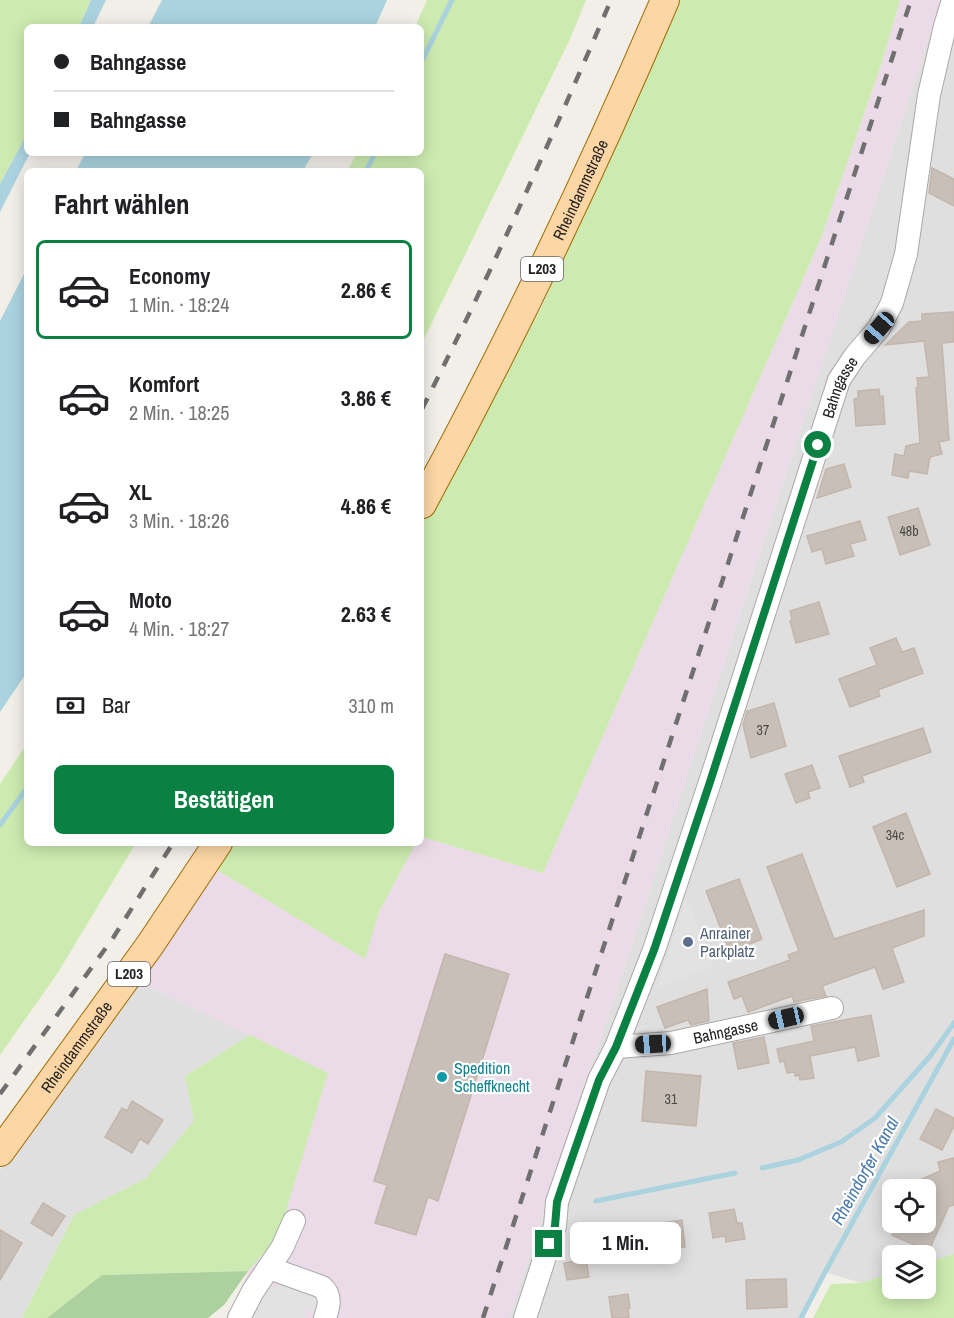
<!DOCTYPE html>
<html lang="de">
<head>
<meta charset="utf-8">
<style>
  :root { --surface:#fff; --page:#f2f2f2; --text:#202124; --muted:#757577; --line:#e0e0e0; --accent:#0b8043 }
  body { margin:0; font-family:"Archivo Narrow",sans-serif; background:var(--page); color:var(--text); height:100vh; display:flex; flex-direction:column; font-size:22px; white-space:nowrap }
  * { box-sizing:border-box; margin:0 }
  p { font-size:20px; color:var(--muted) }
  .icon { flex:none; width:33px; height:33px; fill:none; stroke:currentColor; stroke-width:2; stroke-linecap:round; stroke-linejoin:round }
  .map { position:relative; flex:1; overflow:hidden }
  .sheet { position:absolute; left:24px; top:168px; width:400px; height:678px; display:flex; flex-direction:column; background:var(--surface); border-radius:9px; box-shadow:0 3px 15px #0003 }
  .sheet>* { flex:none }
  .top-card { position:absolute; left:24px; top:24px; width:400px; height:132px; border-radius:9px; box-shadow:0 3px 15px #0003; display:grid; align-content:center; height:132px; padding:0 30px; background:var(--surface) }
  .buttons { position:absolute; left:882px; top:1179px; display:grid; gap:12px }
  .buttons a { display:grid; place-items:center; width:54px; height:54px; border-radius:9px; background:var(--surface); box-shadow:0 3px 15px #0003; font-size:30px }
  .end { position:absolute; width:27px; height:27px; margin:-14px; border:8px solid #0b8043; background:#fff; box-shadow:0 0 0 3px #fff }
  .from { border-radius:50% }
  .bubble { position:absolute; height:42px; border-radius:9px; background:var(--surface); box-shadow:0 3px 15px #0003; font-size:20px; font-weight:800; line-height:42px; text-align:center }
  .car { position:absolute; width:18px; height:36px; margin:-18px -9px; border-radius:8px; box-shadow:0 0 4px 2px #0007; background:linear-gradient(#222 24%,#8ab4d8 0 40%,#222 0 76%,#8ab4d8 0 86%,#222 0) }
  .top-card b { display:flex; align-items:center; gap:21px; height:57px; font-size:22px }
  .top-card b+b { border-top:2px solid var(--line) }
  .top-card i { width:15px; height:15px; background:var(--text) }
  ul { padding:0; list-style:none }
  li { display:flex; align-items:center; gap:18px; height:99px; margin:0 12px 9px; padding:0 18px; border:3px solid transparent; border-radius:9px }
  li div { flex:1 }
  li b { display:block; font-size:22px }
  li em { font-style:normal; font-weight:800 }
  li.selected { border-color:var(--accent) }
  li>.icon { width:54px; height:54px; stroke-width:1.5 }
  h2 { padding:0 30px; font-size:27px; line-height:72px }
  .pay { display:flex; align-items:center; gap:15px; height:66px; padding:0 30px; font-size:22px }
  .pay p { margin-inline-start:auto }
  .action { display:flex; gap:12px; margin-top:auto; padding:12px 30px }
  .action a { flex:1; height:69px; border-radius:9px; background:var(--accent); color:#fff; font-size:24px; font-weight:800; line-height:69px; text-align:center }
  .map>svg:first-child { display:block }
  .residential { fill:#e0dfdf; fill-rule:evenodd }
  .industrial { fill:#ebdbe8 }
  .grass { fill:#cdebb0 }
  .forest { fill:#add19e }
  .parking { fill:#e2e2e2 }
  .water { fill:#aad3df }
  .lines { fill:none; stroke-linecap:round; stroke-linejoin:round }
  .stream { stroke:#aad3df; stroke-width:5 }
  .building { fill:#c7bfb8; stroke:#c4b6ab; stroke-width:1.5 }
  .minor-casing { stroke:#a9a9a9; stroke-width:24 }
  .major-casing { stroke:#a06b00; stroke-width:30 }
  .minor { stroke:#fff; stroke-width:22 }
  .major { stroke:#fcd6a4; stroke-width:28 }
  .rail { stroke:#707070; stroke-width:4.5; stroke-dasharray:12 12; stroke-linecap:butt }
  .route { stroke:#0b8043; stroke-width:8 }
  .service-dot { fill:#5c6f8a; stroke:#fff; stroke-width:2 }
  .culture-dot { fill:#0f9aa8; stroke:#fff; stroke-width:2 }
  .labels { text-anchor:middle; stroke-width:4.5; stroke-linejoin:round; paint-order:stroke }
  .number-label { font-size:14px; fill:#4b4948 }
  .shield { fill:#fff; stroke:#646464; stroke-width:1.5 }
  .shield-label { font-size:15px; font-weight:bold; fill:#222 }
  .street-label { font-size:16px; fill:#222; stroke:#fff }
  .service-label { font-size:16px; fill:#4e5e75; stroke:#fff; text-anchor:start }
  .culture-label { font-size:16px; fill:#0d838f; stroke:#fff; text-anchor:start }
  .water-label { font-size:18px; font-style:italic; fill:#4a7aab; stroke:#fff }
</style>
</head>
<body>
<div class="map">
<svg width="954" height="1318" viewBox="0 0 954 1318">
  <rect width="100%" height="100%" fill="#f2efe9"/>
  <g class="residential">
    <path d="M941 0H954V1254L926 1263V1256H892V1273L861 1283 825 1272 801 1318H509L590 1067 595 1056ZM892 1190H926V1222H892Z"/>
    <polygon points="135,980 250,1035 185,1076 195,1121 146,1178 74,1215 22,1318 0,1318 0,1170"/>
  </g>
  <polygon class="industrial" points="900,0 941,0 595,1056 590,1067 509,1318 229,1318 248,1271 278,1237 328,1073 135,980 210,866 364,958 379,912 416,843 422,843 422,837 543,873 821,238 882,62"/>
  <g class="grass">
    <polygon points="0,0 91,0 79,27 27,27 27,134 0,184"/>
    <polygon points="427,0 586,0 570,39 422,343 422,171 347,171 357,153 422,153 422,27 415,27"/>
    <polygon points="674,0 900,0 882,62 821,238 543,873 422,837 422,523 542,306"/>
    <polygon points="27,744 27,843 136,843 57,974 0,1055 0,784"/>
    <polygon points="225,843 416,843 379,912 365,959 210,866"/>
    <polygon points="250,1035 328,1073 278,1237 248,1271 102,1275 47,1318 22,1318 74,1215 146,1178 194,1121 185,1076"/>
    <polygon points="954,1254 954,1318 813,1318 831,1284 861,1283 892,1273 892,1288 926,1288 926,1263"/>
  </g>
  <polygon class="forest" points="248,1271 224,1305 208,1318 47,1318 102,1275"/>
  <g class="parking">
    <polygon points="686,895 714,967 658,987"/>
    <polygon points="280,1285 290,1285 313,1293 316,1298 315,1311 307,1309 304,1318 250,1318 266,1292 272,1288"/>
  </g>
  <g class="water">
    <polygon points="91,0 106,0 93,27 79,27"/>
    <polygon points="162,0 387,0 375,27 148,27"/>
    <polygon points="27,134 27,153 30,153 0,212 0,184"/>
    <polygon points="85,153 313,153 303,171 76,171"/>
    <polygon points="27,268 27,672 0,712 0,321"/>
  </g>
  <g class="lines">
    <g class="stream">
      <polyline points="422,61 452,0"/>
      <polyline points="366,171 375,153"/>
      <polyline points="0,825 27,788"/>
      <polyline points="762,1168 798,1160 841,1142 875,1118 931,1055 954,1023"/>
      <polyline points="596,1201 735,1173"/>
      <polyline points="801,1318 825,1272 954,1039"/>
    </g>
  </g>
  <g class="building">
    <polygon points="932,168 954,179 954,206 929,193"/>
    <polygon points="954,312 954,342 942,343 949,440 939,442 942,454 930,457 927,474 909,471 908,478 892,475 895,454 904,456 906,446 920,443 916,388 918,387 917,378 929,377 924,341 885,345 909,322 922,321 922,314"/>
    <polygon points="879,389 880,397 883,396 885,424 856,426 854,399 858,398 858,391"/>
    <polygon points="844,464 851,487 817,498 826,469"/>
    <polygon points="918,508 930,545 900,555 888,517"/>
    <polygon points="860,521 866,540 850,544 854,556 826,564 822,549 812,552 807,536"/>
    <polygon points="819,602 829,634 796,643 790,621 792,620 790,611"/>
    <polygon points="896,638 902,652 914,648 923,673 878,690 880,696 850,707 839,679 877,665 870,648"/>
    <polygon points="774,703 786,746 751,758 743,725 747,711"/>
    <polygon points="923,728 931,752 862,776 864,782 850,787 839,756"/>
    <polygon points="812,765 820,788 808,792 810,798 796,803 785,774"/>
    <polygon points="906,813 930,874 897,887 873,827"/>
    <polygon points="802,854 834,939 924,910 924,936 892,948 904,982 883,989 875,967 822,986 826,996 794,1002 792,996 748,1012 742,996 734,999 728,982 790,960 788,955 799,951 767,867"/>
    <polygon points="739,879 762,939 730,952 706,891"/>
    <polygon points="445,954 509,974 438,1201 428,1197 416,1235 375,1223 387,1185 374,1181"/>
    <polygon points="707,989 709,1021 691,1025 688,1020 665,1028 657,1007"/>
    <polygon points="871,1015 879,1056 858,1061 855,1047 810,1056 814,1078 800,1080 799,1075 795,1076 795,1072 787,1073 784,1061 780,1062 777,1049 814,1041 811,1026"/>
    <polygon points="764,1037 769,1063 738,1069 733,1043"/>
    <polygon points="646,1071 701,1076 696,1126 642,1121"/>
    <polygon points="132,1101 163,1120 148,1144 140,1139 132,1153 105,1137 122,1108 127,1111"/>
    <polygon points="936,1109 954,1118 954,1126 942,1150 920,1139"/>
    <polygon points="954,1158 954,1205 949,1206 926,1257 926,1250 892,1235 897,1222 926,1222 926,1190 898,1190 940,1171 938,1162"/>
    <polygon points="43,1203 65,1216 52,1236 31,1223"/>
    <polygon points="734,1209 737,1223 742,1223 745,1239 726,1242 725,1236 713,1238 709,1213"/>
    <polygon points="682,1220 685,1247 666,1249 667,1256 651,1258 649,1248 606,1255 602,1231 616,1229 617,1232 647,1228 646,1225"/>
    <polygon points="0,1230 22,1243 0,1280"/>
    <polygon points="586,1259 589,1277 567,1280 564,1263"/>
    <polygon points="786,1279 787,1307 747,1309 746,1280"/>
    <polygon points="628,1294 630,1308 628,1308 629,1318 612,1318 609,1297"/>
  </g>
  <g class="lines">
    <g class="minor-casing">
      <g id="minor">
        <path id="s1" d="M616 1047 671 1043 832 1008"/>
        <path d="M269 1268 322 1287C332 1296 329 1306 325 1318"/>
        <polyline points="239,1318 253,1291 282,1248 294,1221"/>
        <path id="s2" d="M525 1318 555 1226 557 1202 599 1080 616 1047 654 950 710 782 839 380 855 356 879 328 892 303 906 254 929 95 945 26 953 0"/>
      </g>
    </g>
    <g class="major-casing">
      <g id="major">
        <path id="s3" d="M422 504C511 340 592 171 665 0"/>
        <path id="s4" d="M0 1152 150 945 218 843"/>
      </g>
    </g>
    <use href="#minor" class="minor"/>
    <use href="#major" class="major"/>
    <g class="rail">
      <path d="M422 409C490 275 552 138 611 0"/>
      <polyline points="0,1094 113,938 173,843"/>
      <polyline points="483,1318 911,0"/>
    </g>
  </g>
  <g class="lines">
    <polyline class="route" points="549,1244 555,1226 557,1202 563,1184 599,1080 616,1047 654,950 710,782 818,445"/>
  </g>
  <circle class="service-dot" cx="688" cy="942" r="6"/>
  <circle class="culture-dot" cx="442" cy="1077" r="6"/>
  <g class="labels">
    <g class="number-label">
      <text x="909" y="536">48b</text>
      <text x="763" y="735">37</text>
      <text x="895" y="840">34c</text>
      <text x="671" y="1104">31</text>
    </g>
    <g class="shield">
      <rect x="521" y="257" width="42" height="24" rx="4.5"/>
      <rect x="108" y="962" width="42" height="24" rx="4.5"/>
    </g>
    <g class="shield-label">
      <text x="542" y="274">L203</text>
      <text x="129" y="979">L203</text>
    </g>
    <g class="street-label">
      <text dy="6" stroke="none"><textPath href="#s3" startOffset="352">Rheindammstraße</textPath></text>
      <text dy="6" stroke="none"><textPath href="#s2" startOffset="984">Bahngasse</textPath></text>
      <text dy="6" stroke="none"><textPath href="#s1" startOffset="111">Bahngasse</textPath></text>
      <text dy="6" stroke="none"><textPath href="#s4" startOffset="130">Rheindammstraße</textPath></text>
    </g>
    <g class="service-label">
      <text x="700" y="939">Anrainer<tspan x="700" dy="18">Parkplatz</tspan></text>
    </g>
    <g class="culture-label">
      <text x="454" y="1074">Spedition<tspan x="454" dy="18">Scheffknecht</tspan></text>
    </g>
    <g class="water-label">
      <text transform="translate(865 1171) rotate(-61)" y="6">Rheindorfer Kanal</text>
    </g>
  </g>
</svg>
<div class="buttons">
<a><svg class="icon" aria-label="locate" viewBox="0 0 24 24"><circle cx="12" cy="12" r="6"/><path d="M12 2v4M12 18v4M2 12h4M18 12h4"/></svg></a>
<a><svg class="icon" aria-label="layers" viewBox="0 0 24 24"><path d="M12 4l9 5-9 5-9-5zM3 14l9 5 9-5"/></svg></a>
</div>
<i class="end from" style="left:818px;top:445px"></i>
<i class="end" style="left:549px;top:1244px"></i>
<div class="bubble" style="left:570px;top:1222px;width:111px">1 Min.</div>
<i class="car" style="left:879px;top:328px;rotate:221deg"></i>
<i class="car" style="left:786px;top:1018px;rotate:257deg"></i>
<i class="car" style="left:653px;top:1044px;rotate:267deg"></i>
<div class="top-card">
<b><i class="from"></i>Bahngasse</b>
<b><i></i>Bahngasse</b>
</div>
<section class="sheet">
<h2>Fahrt wählen</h2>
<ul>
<li class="selected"><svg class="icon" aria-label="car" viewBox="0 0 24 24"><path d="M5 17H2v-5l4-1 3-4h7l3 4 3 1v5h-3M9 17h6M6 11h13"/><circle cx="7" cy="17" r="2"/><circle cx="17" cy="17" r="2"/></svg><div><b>Economy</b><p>1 Min. · 18:24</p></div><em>2.86 €</em></li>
<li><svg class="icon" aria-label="car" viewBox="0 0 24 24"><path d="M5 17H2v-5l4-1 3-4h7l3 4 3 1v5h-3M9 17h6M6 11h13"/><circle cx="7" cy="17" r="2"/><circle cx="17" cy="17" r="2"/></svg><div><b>Komfort</b><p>2 Min. · 18:25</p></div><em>3.86 €</em></li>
<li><svg class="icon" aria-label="car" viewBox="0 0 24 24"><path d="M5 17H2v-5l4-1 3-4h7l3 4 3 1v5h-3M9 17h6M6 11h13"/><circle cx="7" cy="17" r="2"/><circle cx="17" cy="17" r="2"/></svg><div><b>XL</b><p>3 Min. · 18:26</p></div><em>4.86 €</em></li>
<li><svg class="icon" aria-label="car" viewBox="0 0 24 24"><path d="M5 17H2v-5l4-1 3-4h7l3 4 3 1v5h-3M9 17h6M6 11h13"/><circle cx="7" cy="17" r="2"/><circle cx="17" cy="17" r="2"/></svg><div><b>Moto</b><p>4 Min. · 18:27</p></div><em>2.63 €</em></li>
</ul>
<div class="pay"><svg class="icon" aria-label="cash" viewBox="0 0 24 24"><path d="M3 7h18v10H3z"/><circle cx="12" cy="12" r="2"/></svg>Bar<p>310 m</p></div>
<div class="action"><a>Bestätigen</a></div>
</section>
</div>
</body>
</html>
